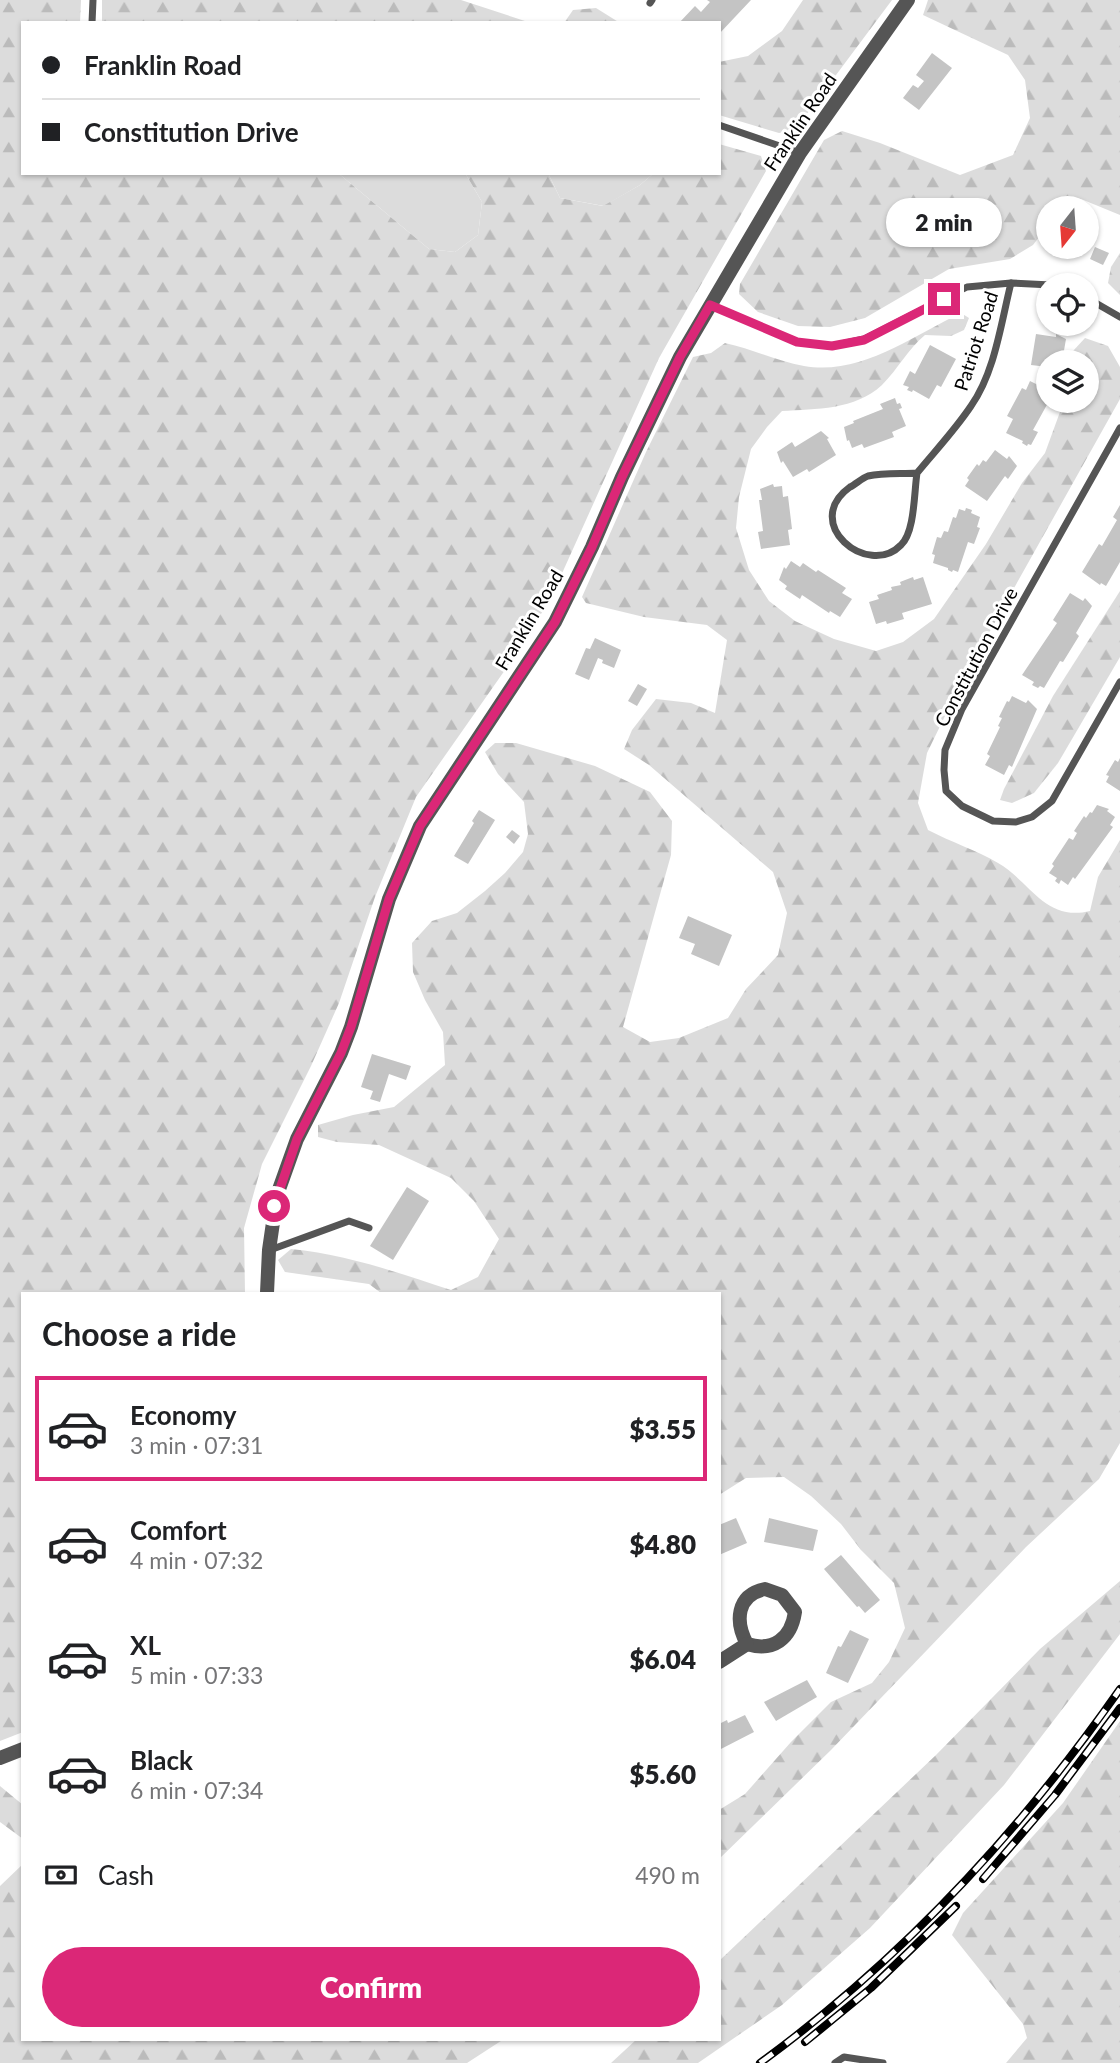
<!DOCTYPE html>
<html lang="en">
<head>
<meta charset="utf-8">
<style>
  :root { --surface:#fff; --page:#f2f2f2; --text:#202124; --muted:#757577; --line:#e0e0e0; --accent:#db2777 }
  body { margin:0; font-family:Lato,sans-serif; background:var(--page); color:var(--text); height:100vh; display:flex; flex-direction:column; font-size:26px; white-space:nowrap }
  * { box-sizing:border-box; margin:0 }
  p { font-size:23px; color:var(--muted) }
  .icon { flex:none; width:38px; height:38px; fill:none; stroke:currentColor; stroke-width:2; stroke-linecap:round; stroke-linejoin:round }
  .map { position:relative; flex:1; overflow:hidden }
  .details { position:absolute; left:21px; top:1292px; width:700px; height:749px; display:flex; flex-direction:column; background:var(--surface); border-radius:0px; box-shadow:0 2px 5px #0004 }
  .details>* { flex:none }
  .banner { position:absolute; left:21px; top:21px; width:700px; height:154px; border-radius:0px; box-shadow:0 2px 5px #0004; display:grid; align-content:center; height:154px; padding:0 21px; background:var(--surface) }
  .needle { width:46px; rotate:197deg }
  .buttons { position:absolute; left:1036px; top:196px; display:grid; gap:14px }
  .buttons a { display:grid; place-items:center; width:63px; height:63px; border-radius:50%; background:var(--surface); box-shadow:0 2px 5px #0004; font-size:35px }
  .end { position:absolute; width:32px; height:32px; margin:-16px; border:9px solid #db2777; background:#fff; box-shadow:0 0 0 4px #fff }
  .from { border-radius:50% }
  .bubble { position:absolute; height:49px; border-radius:24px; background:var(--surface); box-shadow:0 2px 5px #0004; font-size:23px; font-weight:800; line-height:49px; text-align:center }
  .banner b { display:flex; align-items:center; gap:24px; height:66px; font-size:26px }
  .banner b+b { border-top:2px solid var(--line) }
  .banner i { width:18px; height:18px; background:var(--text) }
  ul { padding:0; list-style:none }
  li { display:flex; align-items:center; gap:21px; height:105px; margin:0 14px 10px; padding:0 7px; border:4px solid transparent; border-radius:0px }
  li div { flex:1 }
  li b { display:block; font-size:26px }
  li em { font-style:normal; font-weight:800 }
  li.active { border-color:var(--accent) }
  li>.icon { width:63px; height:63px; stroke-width:1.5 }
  h2 { padding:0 21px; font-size:32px; line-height:84px }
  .pay { display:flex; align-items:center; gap:18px; height:77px; padding:0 21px; font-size:26px }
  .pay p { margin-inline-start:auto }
  .primary-button { display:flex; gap:14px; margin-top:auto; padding:14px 21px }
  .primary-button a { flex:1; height:80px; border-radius:42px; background:var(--accent); color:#fff; font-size:28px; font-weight:800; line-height:80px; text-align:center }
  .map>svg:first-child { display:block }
  .green { fill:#dcdcdc }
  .forest { fill:url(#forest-firs) }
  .building { fill:#c4c4c4 }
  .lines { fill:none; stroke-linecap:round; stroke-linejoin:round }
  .service { stroke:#555; stroke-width:7 }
  .minor { stroke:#555; stroke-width:14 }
  .rail-casing { stroke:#000; stroke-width:8 }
  .rail { stroke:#fff; stroke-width:5; stroke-dasharray:16; stroke-linecap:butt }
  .route { stroke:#db2777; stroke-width:9 }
  .labels { text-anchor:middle; stroke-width:6; stroke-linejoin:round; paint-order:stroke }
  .street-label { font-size:19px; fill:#000; stroke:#fff }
</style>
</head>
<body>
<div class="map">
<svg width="1120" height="2063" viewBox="0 0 1120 2063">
  <defs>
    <pattern id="forest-firs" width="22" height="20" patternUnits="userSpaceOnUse" patternTransform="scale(1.75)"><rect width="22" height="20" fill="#dcdcdc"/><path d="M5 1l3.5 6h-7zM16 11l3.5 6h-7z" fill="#bbb"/></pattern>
  </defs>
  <rect width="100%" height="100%" fill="#fff"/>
  <g class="green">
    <polygon points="338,173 465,173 482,202 478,235 455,252 429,249"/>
    <polygon points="548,173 654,173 640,185 604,206 560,198"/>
  </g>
  <g class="forest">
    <polygon points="0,0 81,0 80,23 23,23 23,173 338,173 429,249 455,252 478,235 482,202 465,173 548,173 560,198 603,206 640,185 654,173 719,173 719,144 761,156 766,171 659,358 550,600 505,670 416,797 375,897 339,1003 311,1066 262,1164 244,1228 245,1293 23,1293 23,1732 0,1741"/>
    <polygon points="102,0 461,0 531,23 102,23"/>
    <polygon points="803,0 892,0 795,130 779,133 719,115 719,62 748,56 782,31"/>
    <polygon points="928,0 1120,0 1120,215 1081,199 1067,201 1061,208 1048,208 1048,225 1033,245 1010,259 949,269 865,318 830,327 798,326 758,312 739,294 740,284 824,140 842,131 880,143 960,175 1013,155 1030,118 1025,80 1008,55 923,15"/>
    <polygon points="596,8 620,23 564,23 573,10"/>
    <polygon points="1120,253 1120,295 1108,283 1111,267"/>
    <path d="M961 313 969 318 964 330 951 336 925 335C908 349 898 369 882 385 855 410 816 409 782 411L767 427 751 449 739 497 736 528 749 570 769 601 795 621 834 639 876 651 903 642 934 619 986 544 1022 483 1045 453 1064 401H1087V362H1071L1073 351 1085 338 1108 346 1120 367V399L962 681 927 753 918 803 928 830C951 842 976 850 998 863 1030 881 1045 922 1090 911L1098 877 1120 840V1443L1099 1479 1026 1547 831 1750 719 1859V1810L745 1794 791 1742 831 1702 872 1683 889 1662 905 1628 894 1583 861 1550 841 1524 811 1496 784 1477 746 1478 719 1495V1293H381L369 1284 285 1272 278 1260 291 1249C346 1254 398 1273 451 1290L478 1277 499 1239 474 1201 451 1178 379 1145 337 1142 318 1137V1125L353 1115 394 1107 445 1065 443 1032 425 1000 413 972 412 943 432 921 457 913 485 891 505 873 523 852 528 834 524 802 498 774 485 752 495 743H516L595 766 650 792 672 821 671 855 623 1027 650 1042 679 1038 728 1018 746 989 778 955 787 913 773 872 649 765 624 749 632 730 656 699 691 703 715 713 727 640 707 625 644 617 586 603 582 597 646 452 693 357 711 353 725 343C752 349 777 361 804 366 861 376 912 336 961 313Z"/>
    <polygon points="1120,591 1120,657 1058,763 1034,793 1012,803 1000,800 1004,789 1053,696"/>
    <polygon points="1120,1581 1120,1634 1004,1785 870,1928 782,2005 698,2063 611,2063 637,2039 719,2039 719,1961 936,1755 1040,1649"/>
    <polygon points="1120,1721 1120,2063 1006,2063 1027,2038 1023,2024 952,1935 963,1913 1063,1803"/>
    <polygon points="0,1786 23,1805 23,1839 0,1822"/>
    <polygon points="23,1864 23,2039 504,2039 467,2063 0,2063 0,1886"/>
  </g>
  <g class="building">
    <polygon points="707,0 751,0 719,34 719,23 679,23 695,6 701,12 710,2"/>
    <polygon points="932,53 952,68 919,110 903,98 913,85 918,88 924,81 916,75"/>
    <polygon points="1095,247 1109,253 1103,265 1090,259"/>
    <polygon points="1036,334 1056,337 1056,334 1066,339 1062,362 1048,362 1048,367 1031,365"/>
    <polygon points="930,345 956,359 941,387 937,385 929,399 913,390 912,392 907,390 909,387 903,385 910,371 915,374"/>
    <polygon points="1030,381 1048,390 1046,400 1049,401 1033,430 1038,432 1031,445 1028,444 1027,446 1022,443 1023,441 1006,433 1013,419 1007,416 1022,388 1026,390"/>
    <polygon points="895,398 897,404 900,403 902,408 899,409 906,426 892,432 894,437 864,448 862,444 852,448 849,440 847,441 844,427 854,423 853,421 883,409 880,404"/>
    <polygon points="821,431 829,438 827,439 836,455 809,472 807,469 793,477 783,461 781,463 777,452 792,442 795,447"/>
    <polygon points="995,450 1007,459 1009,456 1017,466 1008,479 1005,476 987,501 965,486 969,480 967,478 977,464 979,466 983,460 986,462"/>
    <polygon points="773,484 774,487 782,486 783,497 788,496 792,529 788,530 790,545 761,549 758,532 763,531 759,500 762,500 760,489"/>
    <polygon points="1120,505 1120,562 1106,586 1101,583 1100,585 1082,572 1099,544 1102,546 1117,520 1113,517"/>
    <polygon points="966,508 972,510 971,513 980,517 977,527 980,528 974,544 968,542 958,572 953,570 952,572 948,570 948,568 933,563 935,555 932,554 937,537 941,538 944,531 948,532 953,517 956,518 959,509 965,511"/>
    <polygon points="791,561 800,567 803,563 816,572 818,570 846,588 842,593 852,599 840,617 830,611 829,613 802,595 800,599 785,589 787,586 779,580 784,567 786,569"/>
    <polygon points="913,577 914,580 923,577 932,604 902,613 904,619 887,624 886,621 876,624 869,602 879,599 877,595 892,590 891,587 901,585 900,582"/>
    <polygon points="1070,593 1083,601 1085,598 1092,606 1076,633 1079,636 1063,662 1060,661 1044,688 1040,686 1038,688 1032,685 1034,682 1022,675 1057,623 1053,620"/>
    <polygon points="595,638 621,650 614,668 602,663 603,660 598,658 589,680 575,674 586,648 590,649"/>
    <polygon points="638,684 647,689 637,706 628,701"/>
    <polygon points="1012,696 1026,703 1028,700 1037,709 1012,767 1009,765 1004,775 985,765 990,756 987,754 1000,727 998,726 1002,718 999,717 1007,701 1009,702"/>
    <polygon points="1120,758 1120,791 1106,782 1109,776 1106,775 1115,760 1118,762"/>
    <polygon points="1097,805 1109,809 1107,811 1115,817 1110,825 1113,827 1075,879 1073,877 1068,885 1061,880 1059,884 1055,881 1057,878 1049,873 1054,866 1052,864 1069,838 1073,840 1077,833 1074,831 1084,816 1086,818 1090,812 1092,813"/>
    <polygon points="479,810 495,820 468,864 454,856 474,823 472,821"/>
    <polygon points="512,830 520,836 514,844 506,837"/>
    <polygon points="688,916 732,935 719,966 691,954 695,944 679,938"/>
    <polygon points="372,1054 411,1066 406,1080 389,1074 380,1102 370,1099 373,1091 361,1087"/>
    <polygon points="407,1187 429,1201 393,1260 370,1246"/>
    <polygon points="736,1518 747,1543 719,1555 719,1525"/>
    <polygon points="769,1518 818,1530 813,1551 764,1542"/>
    <polygon points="841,1555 880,1600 865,1613 859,1606 857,1607 824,1569"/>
    <polygon points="850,1630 869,1639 848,1683 826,1673 838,1646 841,1647"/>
    <polygon points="807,1680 817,1697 776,1721 764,1702"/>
    <polygon points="745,1715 754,1732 719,1750 719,1724 727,1720 728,1723"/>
  </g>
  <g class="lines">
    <g class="service">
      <polyline points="650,3 652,0"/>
      <polyline points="92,23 93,0"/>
      <polyline points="719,125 800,153"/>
      <polyline points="1087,298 1120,317"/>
      <polyline points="710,305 797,342 832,346 864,339 967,287 1011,283 1051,285"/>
      <polyline points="1120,428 962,709 945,750 944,770 946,791 962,806 993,821 1016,822 1032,817 1052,801 1120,682"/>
      <path d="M917 473C914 492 915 532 901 545 868 579 800 523 850 487 856 484 862 478 868 476 883 473 901 474 917 473 935 451 955 430 971 406 995 372 1001 323 1011 283"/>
      <polyline points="270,1250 349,1221 369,1228"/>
      <polyline points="835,2063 844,2057 883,2063"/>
    </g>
    <g class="minor">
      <polyline points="267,1293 269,1250 277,1195 297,1139 341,1053 351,1027 389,899 420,826 555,622 592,547 622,477 680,357 800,153 908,0"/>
      <path d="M765 1589 782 1595 795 1612C791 1639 773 1652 747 1644 735 1622 736 1595 765 1589Z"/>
      <polyline points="719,1662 747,1644"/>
      <polyline points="0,1758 23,1749"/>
    </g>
    <g class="rail-casing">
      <g id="rail">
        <polyline points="983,1879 1055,1795 1120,1708"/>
        <polyline points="805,2042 871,1988 956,1906"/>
        <path d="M760 2063C901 1960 1020 1832 1120 1689"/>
      </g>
    </g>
    <use href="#rail" class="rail"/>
  </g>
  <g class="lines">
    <polyline class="route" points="274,1206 297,1139 341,1053 351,1027 389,899 420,826 555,622 592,547 622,477 680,357 710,305 797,342 832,346 864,340 944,299"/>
  </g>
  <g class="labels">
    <g class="street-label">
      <text transform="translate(800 122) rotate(-56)" y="7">Franklin Road</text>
      <text transform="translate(976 341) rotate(-72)" y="7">Patriot Road</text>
      <text transform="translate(529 620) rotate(-59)" y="7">Franklin Road</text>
      <text transform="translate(976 657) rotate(-62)" y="7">Constitution Drive</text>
    </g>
  </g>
</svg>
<div class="buttons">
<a><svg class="needle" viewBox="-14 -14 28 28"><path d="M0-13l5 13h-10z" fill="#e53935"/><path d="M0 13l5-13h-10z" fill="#757577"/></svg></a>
<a><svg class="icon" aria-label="locate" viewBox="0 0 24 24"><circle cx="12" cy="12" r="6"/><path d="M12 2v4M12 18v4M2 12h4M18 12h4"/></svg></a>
<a><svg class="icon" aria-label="layers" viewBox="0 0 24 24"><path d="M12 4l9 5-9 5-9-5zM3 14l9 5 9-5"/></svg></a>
</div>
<i class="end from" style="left:274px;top:1206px"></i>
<i class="end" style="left:944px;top:299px"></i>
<div class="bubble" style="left:886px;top:198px;width:116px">2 min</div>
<div class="banner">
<b><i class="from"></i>Franklin Road</b>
<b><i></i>Constitution Drive</b>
</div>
<section class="details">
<h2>Choose a ride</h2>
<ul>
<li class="active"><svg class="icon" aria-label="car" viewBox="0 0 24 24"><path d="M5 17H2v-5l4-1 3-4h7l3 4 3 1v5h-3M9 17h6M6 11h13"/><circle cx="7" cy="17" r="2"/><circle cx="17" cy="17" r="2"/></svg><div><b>Economy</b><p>3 min · 07:31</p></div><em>$3.55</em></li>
<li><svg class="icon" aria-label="car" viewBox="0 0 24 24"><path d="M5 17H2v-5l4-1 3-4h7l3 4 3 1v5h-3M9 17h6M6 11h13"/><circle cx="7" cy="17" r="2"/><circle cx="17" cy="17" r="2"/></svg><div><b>Comfort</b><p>4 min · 07:32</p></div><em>$4.80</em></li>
<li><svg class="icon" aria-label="car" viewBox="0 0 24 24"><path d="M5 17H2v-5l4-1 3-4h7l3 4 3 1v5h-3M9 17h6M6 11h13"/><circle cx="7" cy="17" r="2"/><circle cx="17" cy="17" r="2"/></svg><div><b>XL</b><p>5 min · 07:33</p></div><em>$6.04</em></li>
<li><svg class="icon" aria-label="car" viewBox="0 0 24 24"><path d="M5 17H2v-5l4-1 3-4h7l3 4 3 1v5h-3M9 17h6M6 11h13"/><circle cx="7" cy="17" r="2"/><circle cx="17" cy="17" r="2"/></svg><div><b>Black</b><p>6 min · 07:34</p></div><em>$5.60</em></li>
</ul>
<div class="pay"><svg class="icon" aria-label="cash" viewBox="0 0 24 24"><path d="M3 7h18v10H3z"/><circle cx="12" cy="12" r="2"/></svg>Cash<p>490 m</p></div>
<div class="primary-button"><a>Confirm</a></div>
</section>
</div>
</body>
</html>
